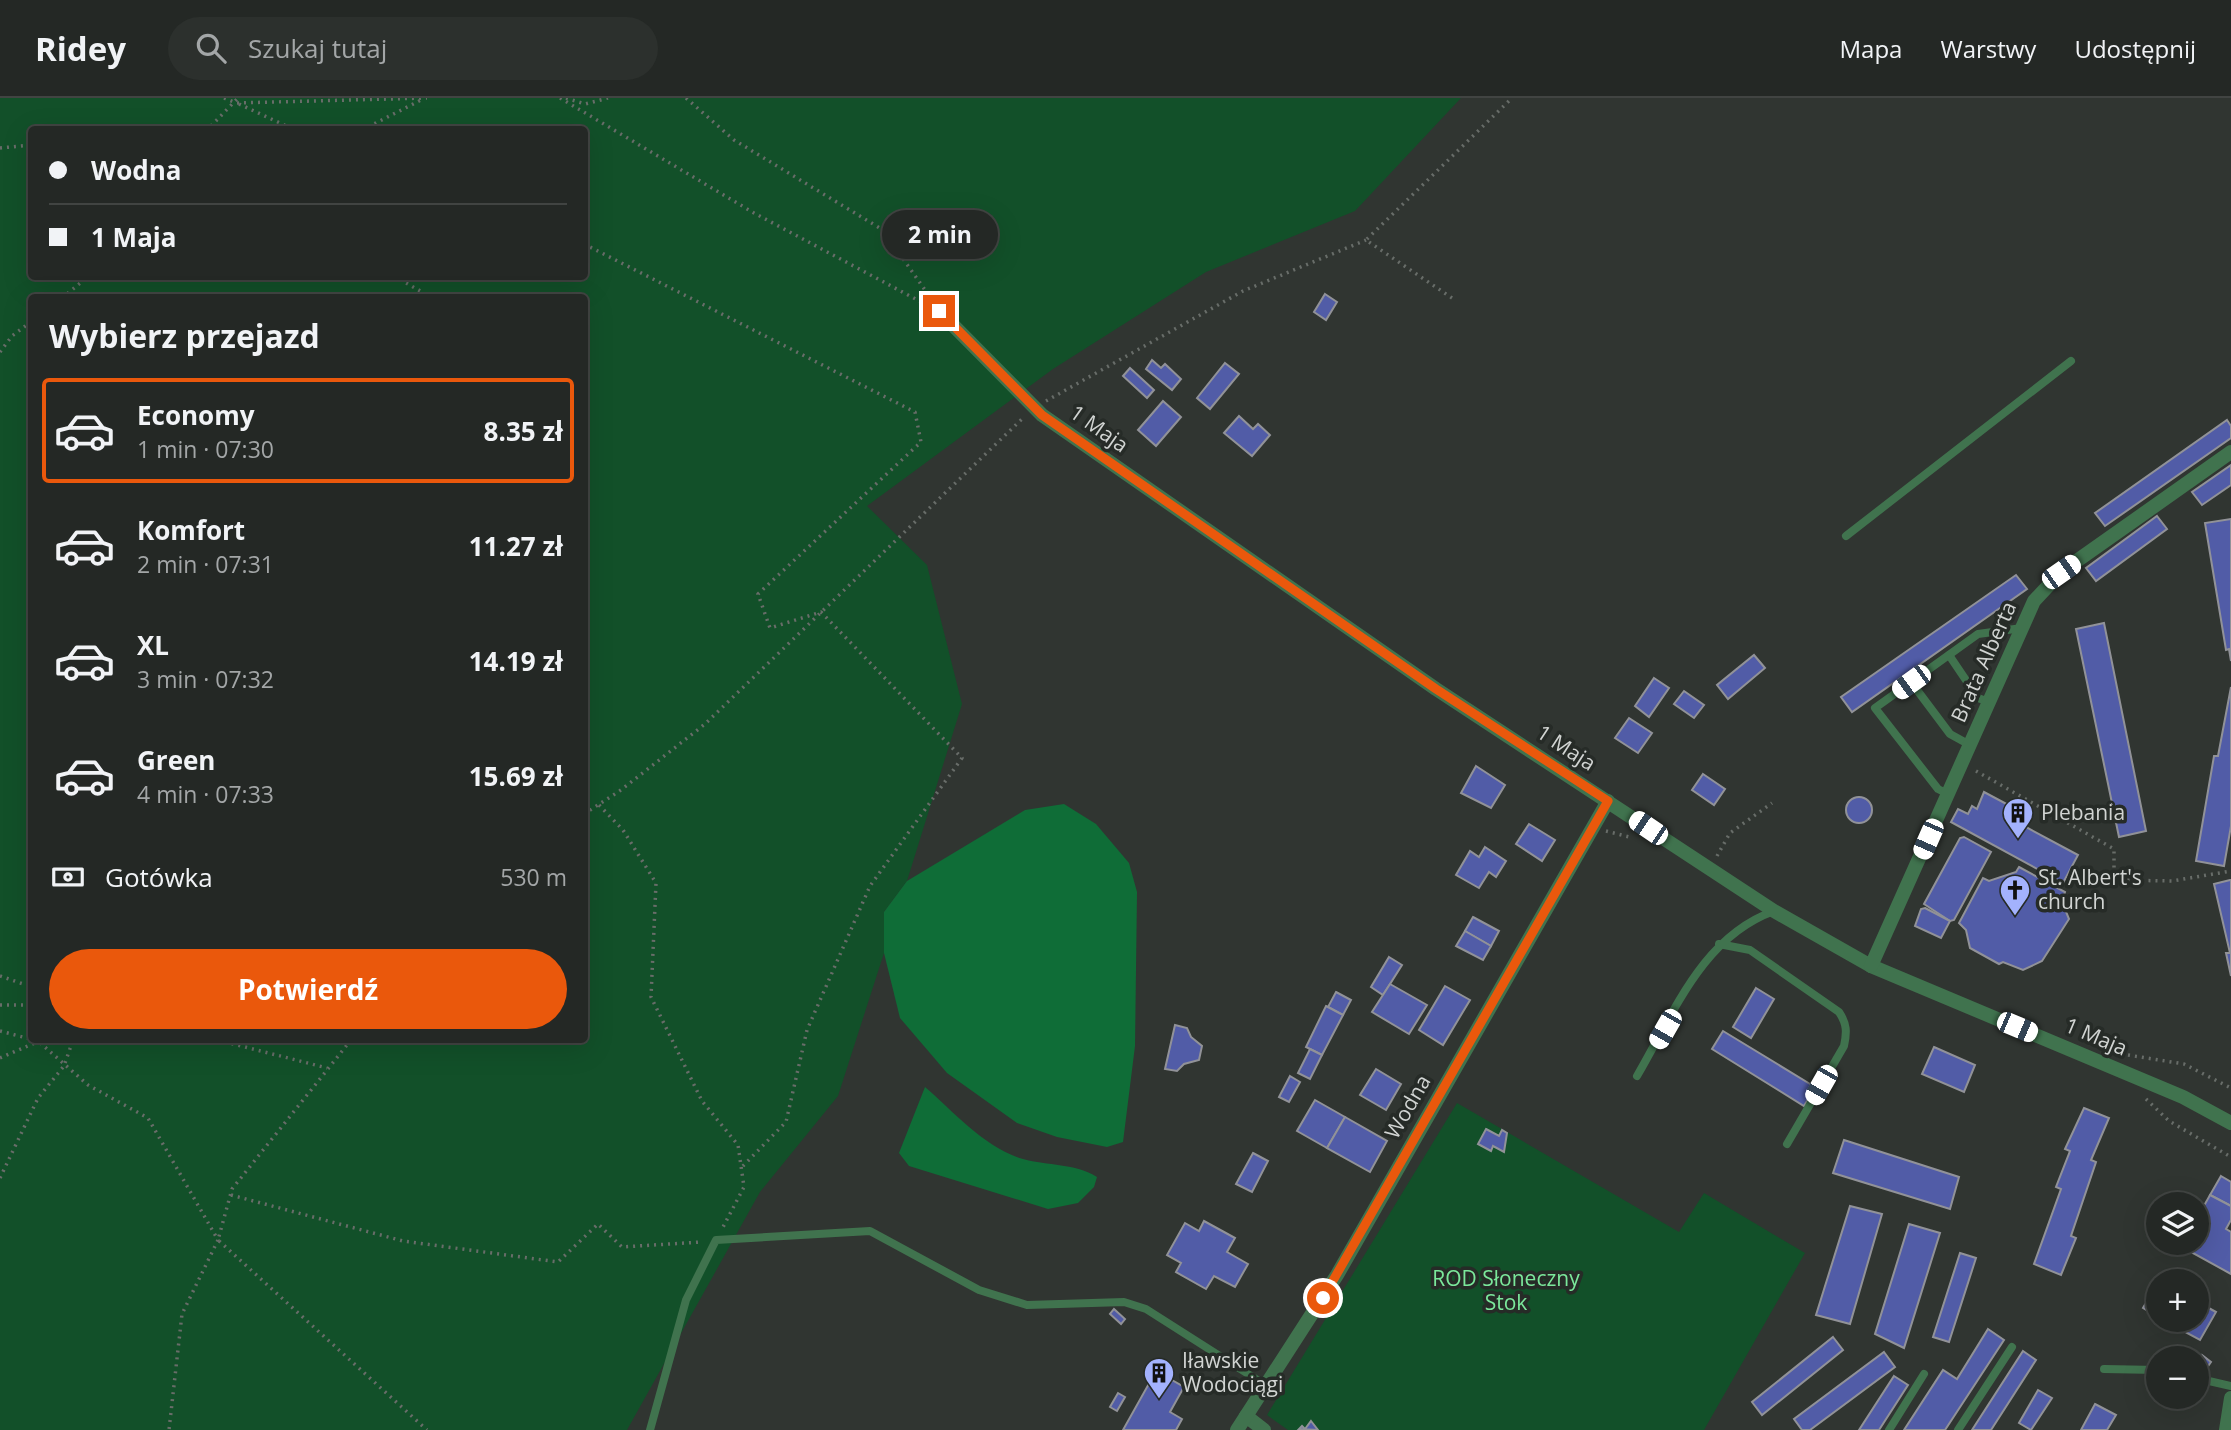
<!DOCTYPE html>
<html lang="pl">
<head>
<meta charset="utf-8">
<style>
  :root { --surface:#242825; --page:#2c302d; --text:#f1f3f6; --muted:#a3a6a7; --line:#414442; --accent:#ea580c }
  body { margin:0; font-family:"Open Sans",sans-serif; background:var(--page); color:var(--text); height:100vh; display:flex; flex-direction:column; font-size:26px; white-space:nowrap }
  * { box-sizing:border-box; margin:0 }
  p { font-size:23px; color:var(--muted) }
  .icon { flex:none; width:38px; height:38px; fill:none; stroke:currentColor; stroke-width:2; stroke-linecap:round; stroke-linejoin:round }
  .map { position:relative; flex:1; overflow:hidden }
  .drawer { position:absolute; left:28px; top:196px; width:560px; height:749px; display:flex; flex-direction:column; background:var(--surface); border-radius:7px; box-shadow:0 7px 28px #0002,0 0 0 2px var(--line) }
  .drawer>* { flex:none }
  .top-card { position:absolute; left:28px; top:28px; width:560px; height:154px; border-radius:7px; box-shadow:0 7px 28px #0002,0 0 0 2px var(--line); display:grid; align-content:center; height:154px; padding:0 21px; background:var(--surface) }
  .tools { position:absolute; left:2146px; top:1094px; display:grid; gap:14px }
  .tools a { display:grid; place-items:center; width:63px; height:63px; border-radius:50%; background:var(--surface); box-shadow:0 7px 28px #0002,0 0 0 2px var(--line); font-size:35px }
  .end { position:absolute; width:32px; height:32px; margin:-16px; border:9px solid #ea580c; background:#fff; box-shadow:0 0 0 4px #fff }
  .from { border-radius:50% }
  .bubble { position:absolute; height:49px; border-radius:24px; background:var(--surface); box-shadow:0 7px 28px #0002,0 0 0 2px var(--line); font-size:23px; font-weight:700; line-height:49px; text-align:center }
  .car { position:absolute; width:21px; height:42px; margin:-21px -10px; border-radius:9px; box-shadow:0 0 5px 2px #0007; background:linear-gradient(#fff 24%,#345 0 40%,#fff 0 76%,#345 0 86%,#fff 0) }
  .top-card b { display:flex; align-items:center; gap:24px; height:66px; font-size:26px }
  .top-card b+b { border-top:2px solid var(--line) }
  .top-card i { width:18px; height:18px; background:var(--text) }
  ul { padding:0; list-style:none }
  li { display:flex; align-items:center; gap:21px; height:105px; margin:0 14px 10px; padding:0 7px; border:4px solid transparent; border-radius:7px }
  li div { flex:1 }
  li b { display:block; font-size:26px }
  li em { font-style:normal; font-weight:700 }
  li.active { border-color:var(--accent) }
  li>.icon { width:63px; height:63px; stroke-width:1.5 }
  h2 { padding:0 21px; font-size:32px; line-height:84px }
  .pay { display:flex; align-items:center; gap:18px; height:77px; padding:0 21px; font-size:26px }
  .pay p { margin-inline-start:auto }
  .action { display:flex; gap:14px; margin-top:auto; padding:14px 21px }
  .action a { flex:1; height:80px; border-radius:42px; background:var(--accent); color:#fff; font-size:28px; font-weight:700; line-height:80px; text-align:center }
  header { display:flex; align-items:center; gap:42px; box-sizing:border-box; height:98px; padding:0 35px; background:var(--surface); border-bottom:2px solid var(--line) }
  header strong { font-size:33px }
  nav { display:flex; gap:38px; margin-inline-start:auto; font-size:24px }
  .search { width:490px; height:63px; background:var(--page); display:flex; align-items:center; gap:18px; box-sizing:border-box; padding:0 24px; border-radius:38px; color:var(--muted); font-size:26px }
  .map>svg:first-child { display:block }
  .green { fill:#125029; fill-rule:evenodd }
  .water { fill:#0f6d37 }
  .building { fill:#515ca7; stroke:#919298; stroke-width:2 }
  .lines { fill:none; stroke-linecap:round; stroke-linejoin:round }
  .path { stroke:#686d69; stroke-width:3.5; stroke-dasharray:2 5; stroke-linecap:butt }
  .lane { stroke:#40734e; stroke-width:8 }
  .street { stroke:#40734e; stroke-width:14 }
  .route { stroke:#ea580c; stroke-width:9 }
  .labels { text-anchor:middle; stroke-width:7; stroke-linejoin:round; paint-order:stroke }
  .street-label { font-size:21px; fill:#d1d4d2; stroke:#262b27 }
  .poi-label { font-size:21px; fill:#d1d4d2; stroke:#262b27; text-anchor:start }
  .park-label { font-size:21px; fill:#7be89b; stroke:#262b27 }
</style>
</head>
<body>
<header>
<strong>Ridey</strong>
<div class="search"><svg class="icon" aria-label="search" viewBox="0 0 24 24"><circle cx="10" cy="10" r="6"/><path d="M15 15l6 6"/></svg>Szukaj tutaj</div>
<nav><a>Mapa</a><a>Warstwy</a><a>Udostępnij</a></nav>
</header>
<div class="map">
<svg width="2231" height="1332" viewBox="0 0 2231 1332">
  <rect width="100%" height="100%" fill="#303531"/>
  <g class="green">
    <path d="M0 0H1461L1355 113 1206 174 1053 271 867 408 927 467 962 606 907 783 884 814V855L838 998 760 1094 627 1332H0ZM32 32H584V178H32ZM32 200H584V942H32Z"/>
    <polygon points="1457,1005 1679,1134 1704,1095 1805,1155 1704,1332 1288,1332 1267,1317"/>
  </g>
  <g class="water">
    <polygon points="1064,706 1096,726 1129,765 1137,794 1135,948 1123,1044 1107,1049 1057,1039 1017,1025 947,975 900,920 884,855 884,814 907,783 1025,712"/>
    <path d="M925 989C954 1014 985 1050 1023 1061 1048 1068 1075 1065 1097 1079L1094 1089 1078 1105 1048 1111 909 1068 899 1055Z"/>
  </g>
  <g class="building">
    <polygon points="1325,196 1337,204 1326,222 1314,214"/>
    <polygon points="1152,262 1161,270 1165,266 1181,281 1172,292 1146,271"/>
    <polygon points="1225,265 1239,276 1210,311 1197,300"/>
    <polygon points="1130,270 1154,292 1147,300 1123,278"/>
    <polygon points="1163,303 1181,319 1156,348 1138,332"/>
    <polygon points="1239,318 1253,331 1258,326 1270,337 1252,358 1224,335"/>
    <polygon points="2227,322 2231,328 2231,340 2105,428 2095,415"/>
    <polygon points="2231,367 2231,387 2202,407 2192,394"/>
    <polygon points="2157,418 2167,431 2096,483 2086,470"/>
    <polygon points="2231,421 2231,563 2229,551 2226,552 2205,425"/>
    <polygon points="2016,477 2027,491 1852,614 1841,599"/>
    <polygon points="2104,525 2146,733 2119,739 2076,531"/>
    <polygon points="1754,557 1765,570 1728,601 1717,587"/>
    <polygon points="1654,580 1669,590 1649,619 1635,608"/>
    <polygon points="2231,589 2231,728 2224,768 2196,763 2214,658 2218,658"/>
    <polygon points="1684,593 1704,607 1694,620 1674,606"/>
    <polygon points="1629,620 1652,635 1638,655 1615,640"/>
    <polygon points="1476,668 1505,687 1491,710 1461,695"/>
    <polygon points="1703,676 1725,691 1714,707 1692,692"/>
    <polygon points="1984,694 2029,718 2024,728 2078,757 2063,785 1951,724 1958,711 1968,716 1972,708 1977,711"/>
    <circle cx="1859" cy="712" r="13"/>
    <polygon points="1529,726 1555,742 1542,763 1516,746"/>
    <polygon points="1964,739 1991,754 1954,822 1950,823 1924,806 1960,740"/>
    <polygon points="1485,749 1506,763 1496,779 1489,774 1479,790 1456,777 1470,753 1479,759"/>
    <polygon points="2019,769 2065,794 2062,804 2069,821 2042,863 2023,872 2003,864 1999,866 1970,850 1966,832 1959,825 1983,780 1989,783 2016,774"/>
    <polygon points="2230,782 2231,782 2231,878 2226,855 2230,855 2214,786"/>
    <polygon points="1925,810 1950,823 1941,840 1915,828 1921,811"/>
    <polygon points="1473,819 1499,833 1491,848 1465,833"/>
    <polygon points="1465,833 1491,848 1483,862 1456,848"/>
    <polygon points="1389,859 1402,867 1383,897 1371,889"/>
    <polygon points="1390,886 1427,907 1409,936 1372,914"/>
    <polygon points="1445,888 1470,902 1443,947 1419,932"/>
    <polygon points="1756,890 1774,901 1751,940 1733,929"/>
    <polygon points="1336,894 1351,902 1343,917 1328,909"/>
    <polygon points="1326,908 1343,917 1322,957 1306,949"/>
    <polygon points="1175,927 1187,930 1191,939 1202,948 1199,962 1184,966 1177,973 1165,971"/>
    <polygon points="1723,933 1815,989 1804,1008 1712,951"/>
    <polygon points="1934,949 1975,967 1964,994 1922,976"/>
    <polygon points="1310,951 1322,957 1310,981 1298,975"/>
    <polygon points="1376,971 1401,986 1386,1012 1360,997"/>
    <polygon points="1290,978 1300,984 1289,1004 1279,999"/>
    <polygon points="1315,1002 1345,1019 1327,1050 1297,1033"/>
    <polygon points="2084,1010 2109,1020 2091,1062 2096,1064 2071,1138 2076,1140 2061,1177 2034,1166 2061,1091 2056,1089 2070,1053 2065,1051"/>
    <polygon points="1345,1019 1387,1043 1370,1074 1327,1050"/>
    <polygon points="1486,1031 1499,1038 1502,1032 1507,1035 1504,1054 1493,1048 1491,1053 1478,1046"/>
    <polygon points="1844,1042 1959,1079 1950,1111 1833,1075"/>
    <polygon points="1253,1055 1268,1063 1252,1094 1236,1086"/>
    <polygon points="2221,1078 2231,1084 2231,1108 2210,1097"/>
    <polygon points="2210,1097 2231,1108 2231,1122 2226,1131 2231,1134 2231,1176 2182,1149 2184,1144 2196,1144 2196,1122"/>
    <polygon points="1850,1108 1882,1116 1850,1226 1816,1217"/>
    <polygon points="1204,1123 1235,1140 1227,1154 1248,1166 1235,1189 1214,1178 1206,1191 1176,1174 1181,1165 1167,1157 1185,1125 1199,1133"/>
    <polygon points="1909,1126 1940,1135 1904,1250 1875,1236"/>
    <polygon points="1960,1155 1976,1160 1949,1244 1933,1239"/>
    <polygon points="2158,1185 2158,1219 2143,1210"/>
    <polygon points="2196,1203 2216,1214 2200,1242 2163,1222 2196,1222"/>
    <polygon points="1114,1211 1125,1221 1121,1226 1110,1216"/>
    <polygon points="1988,1231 2004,1242 1945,1332 1904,1332 1943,1272 1957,1281"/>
    <polygon points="1833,1239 1843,1252 1762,1317 1752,1304"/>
    <polygon points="2023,1253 2036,1262 1991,1332 1972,1332"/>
    <polygon points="1884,1254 1895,1269 1810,1332 1802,1332 1794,1321"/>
    <polygon points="2202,1257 2211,1264 2204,1274 2196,1269"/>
    <polygon points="1156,1273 1184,1289 1170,1314 1182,1321 1176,1332 1123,1332"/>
    <polygon points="1894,1278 1908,1287 1879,1332 1859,1332"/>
    <polygon points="2038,1292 2052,1300 2031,1332 2019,1325"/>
    <polygon points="1118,1295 1125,1299 1117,1313 1110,1309"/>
    <polygon points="2095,1306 2116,1317 2107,1332 2081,1332"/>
    <polygon points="1311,1323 1318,1332 1299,1331 1302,1328 1305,1331"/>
  </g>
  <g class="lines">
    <g class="path">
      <polyline points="224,0 236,5 427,0"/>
      <polyline points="560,0 754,115 925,206"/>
      <polyline points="566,0 585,6 608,0"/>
      <polyline points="686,0 734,42 883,132 932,202"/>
      <polyline points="239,6 295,32"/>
      <polyline points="211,28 238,0"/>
      <polyline points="176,32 211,28 210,32"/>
      <polyline points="362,32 423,1"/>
      <polyline points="0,50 32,47"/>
      <polyline points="584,146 915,314 921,344 758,496 770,530 821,514 962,660 870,788 807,932 786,1024 741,1070"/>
      <polyline points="394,178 422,194 424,200"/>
      <polyline points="62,200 89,178"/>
      <polyline points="1452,200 1366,142 1512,0"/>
      <polyline points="0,254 12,238 32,223"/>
      <polyline points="1046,303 1243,193 1366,142"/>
      <polyline points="1976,673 2114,751 2114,782 2172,783 2231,773"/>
      <polyline points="599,707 623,732 656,785 651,899 702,1003 738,1047 744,1089 722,1131"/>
      <polyline points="584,716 621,692 705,626 1023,320"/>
      <polyline points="1606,733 1633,740"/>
      <polyline points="1717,758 1730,735 1772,705"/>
      <polyline points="0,878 32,889"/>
      <polyline points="0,907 32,907"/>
      <polyline points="0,933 38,943 88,987 148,1020 218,1142 182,1216 169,1332"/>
      <polyline points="218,942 327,970"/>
      <polyline points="351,942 232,1091 218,1142 427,1332"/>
      <polyline points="2128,957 2184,966 2231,990"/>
      <polyline points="0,960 37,944"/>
      <polyline points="2146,1001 2169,1023 2231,1059"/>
      <polyline points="0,1080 38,1000 64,968 73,942"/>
      <polyline points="231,1097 403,1143 558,1164 598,1126 622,1149 701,1144"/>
    </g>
    <g class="lane">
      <polyline points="1846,438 2071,263"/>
      <polyline points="1949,557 1978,600 1989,604"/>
      <polyline points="1911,584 1950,636 1970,647"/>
      <polyline points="1948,696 1938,691 1875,610 1978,536 2022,530"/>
      <path d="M1719 846 1750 852 1839 914C1847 926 1847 934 1844 948L1787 1046"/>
      <path d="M1637 978C1674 915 1702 839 1774 813"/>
      <polyline points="2104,1271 2158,1272"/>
      <polyline points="2196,1280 2231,1288"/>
      <polyline points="650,1332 686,1202 716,1142 870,1133 979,1192 1027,1207 1124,1204 1146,1211 1267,1288"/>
      <polyline points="1889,1332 1924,1276"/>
      <polyline points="1958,1332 2012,1249"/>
    </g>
    <g class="street">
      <polyline points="939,213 1042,317 1436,591 1774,813 1871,868 2183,999 2231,1025"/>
      <polyline points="1871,868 2034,503 2061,474 2231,354"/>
      <polyline points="1246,1318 1264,1332"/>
      <polyline points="1237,1332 1337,1177 1608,703"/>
      <polyline points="2226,1332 2231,1300"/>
    </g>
  </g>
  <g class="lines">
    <polyline class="route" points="939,213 1042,317 1436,591 1608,703 1323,1200"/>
  </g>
  <defs>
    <g id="building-pin" transform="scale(1.575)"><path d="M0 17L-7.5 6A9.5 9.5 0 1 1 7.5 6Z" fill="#a3b2fd" stroke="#262b27"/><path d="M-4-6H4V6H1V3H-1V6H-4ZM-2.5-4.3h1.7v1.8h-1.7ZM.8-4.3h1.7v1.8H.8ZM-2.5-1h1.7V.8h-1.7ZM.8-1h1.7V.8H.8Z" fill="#111"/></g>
    <g id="church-pin" transform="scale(1.575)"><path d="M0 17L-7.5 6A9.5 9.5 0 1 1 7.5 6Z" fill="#a3b2fd" stroke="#262b27"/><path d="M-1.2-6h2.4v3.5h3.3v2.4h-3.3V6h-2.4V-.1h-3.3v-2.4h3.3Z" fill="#111"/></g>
  </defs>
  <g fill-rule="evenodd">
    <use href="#building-pin" x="2018" y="715"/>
    <use href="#church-pin" x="2015" y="792"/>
    <use href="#building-pin" x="1159" y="1275"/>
  </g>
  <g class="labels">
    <g class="street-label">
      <text transform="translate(1099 331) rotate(35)" y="7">1 Maja</text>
      <text transform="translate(1984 564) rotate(-66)" y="7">Brata Alberta</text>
      <text transform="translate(1566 650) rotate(33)" y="7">1 Maja</text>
      <text transform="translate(2096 939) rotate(23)" y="7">1 Maja</text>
      <text transform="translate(1408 1009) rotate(-60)" y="7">Wodna</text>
    </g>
    <g class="poi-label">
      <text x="2041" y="722">Plebania</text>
      <text x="2038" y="787">St. Albert's<tspan x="2038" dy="24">church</tspan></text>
      <text x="1182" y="1270">Iławskie<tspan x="1182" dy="24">Wodociągi</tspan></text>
    </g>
    <g class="park-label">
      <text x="1506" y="1188">ROD Słoneczny<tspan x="1506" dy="24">Stok</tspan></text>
    </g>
  </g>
</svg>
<div class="tools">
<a><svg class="icon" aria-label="layers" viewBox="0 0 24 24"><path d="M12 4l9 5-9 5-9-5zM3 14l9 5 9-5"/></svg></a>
<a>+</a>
<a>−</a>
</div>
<i class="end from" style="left:1323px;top:1200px"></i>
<i class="end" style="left:939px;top:213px"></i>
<div class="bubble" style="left:882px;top:112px;width:116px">2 min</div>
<i class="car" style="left:2061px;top:474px;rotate:55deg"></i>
<i class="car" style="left:1911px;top:584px;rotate:234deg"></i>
<i class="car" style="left:1648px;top:730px;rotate:304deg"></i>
<i class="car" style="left:1928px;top:741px;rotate:204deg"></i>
<i class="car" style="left:2017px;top:929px;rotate:113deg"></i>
<i class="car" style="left:1665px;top:931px;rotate:210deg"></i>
<i class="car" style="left:1821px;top:987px;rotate:210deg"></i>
<div class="top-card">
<b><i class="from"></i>Wodna</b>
<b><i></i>1 Maja</b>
</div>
<section class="drawer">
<h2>Wybierz przejazd</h2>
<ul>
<li class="active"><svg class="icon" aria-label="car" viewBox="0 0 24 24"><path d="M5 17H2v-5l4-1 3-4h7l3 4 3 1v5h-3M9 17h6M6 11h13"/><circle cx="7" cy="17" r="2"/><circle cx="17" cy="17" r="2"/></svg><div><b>Economy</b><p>1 min · 07:30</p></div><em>8.35 zł</em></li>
<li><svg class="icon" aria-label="car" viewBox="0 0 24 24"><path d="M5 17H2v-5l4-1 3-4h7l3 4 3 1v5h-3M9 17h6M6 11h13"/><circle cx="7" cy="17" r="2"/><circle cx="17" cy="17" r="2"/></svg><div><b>Komfort</b><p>2 min · 07:31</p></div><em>11.27 zł</em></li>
<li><svg class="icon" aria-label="car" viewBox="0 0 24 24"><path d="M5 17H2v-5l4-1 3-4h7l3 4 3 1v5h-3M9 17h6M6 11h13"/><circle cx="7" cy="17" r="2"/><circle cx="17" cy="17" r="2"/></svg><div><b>XL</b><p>3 min · 07:32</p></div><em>14.19 zł</em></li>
<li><svg class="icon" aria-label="car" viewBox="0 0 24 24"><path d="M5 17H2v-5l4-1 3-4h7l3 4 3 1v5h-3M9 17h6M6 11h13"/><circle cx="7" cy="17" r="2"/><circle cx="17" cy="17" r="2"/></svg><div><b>Green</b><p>4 min · 07:33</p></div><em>15.69 zł</em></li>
</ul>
<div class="pay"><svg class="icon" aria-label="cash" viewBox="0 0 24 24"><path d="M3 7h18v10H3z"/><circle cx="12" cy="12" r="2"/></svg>Gotówka<p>530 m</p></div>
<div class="action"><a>Potwierdź</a></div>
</section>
</div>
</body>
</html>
